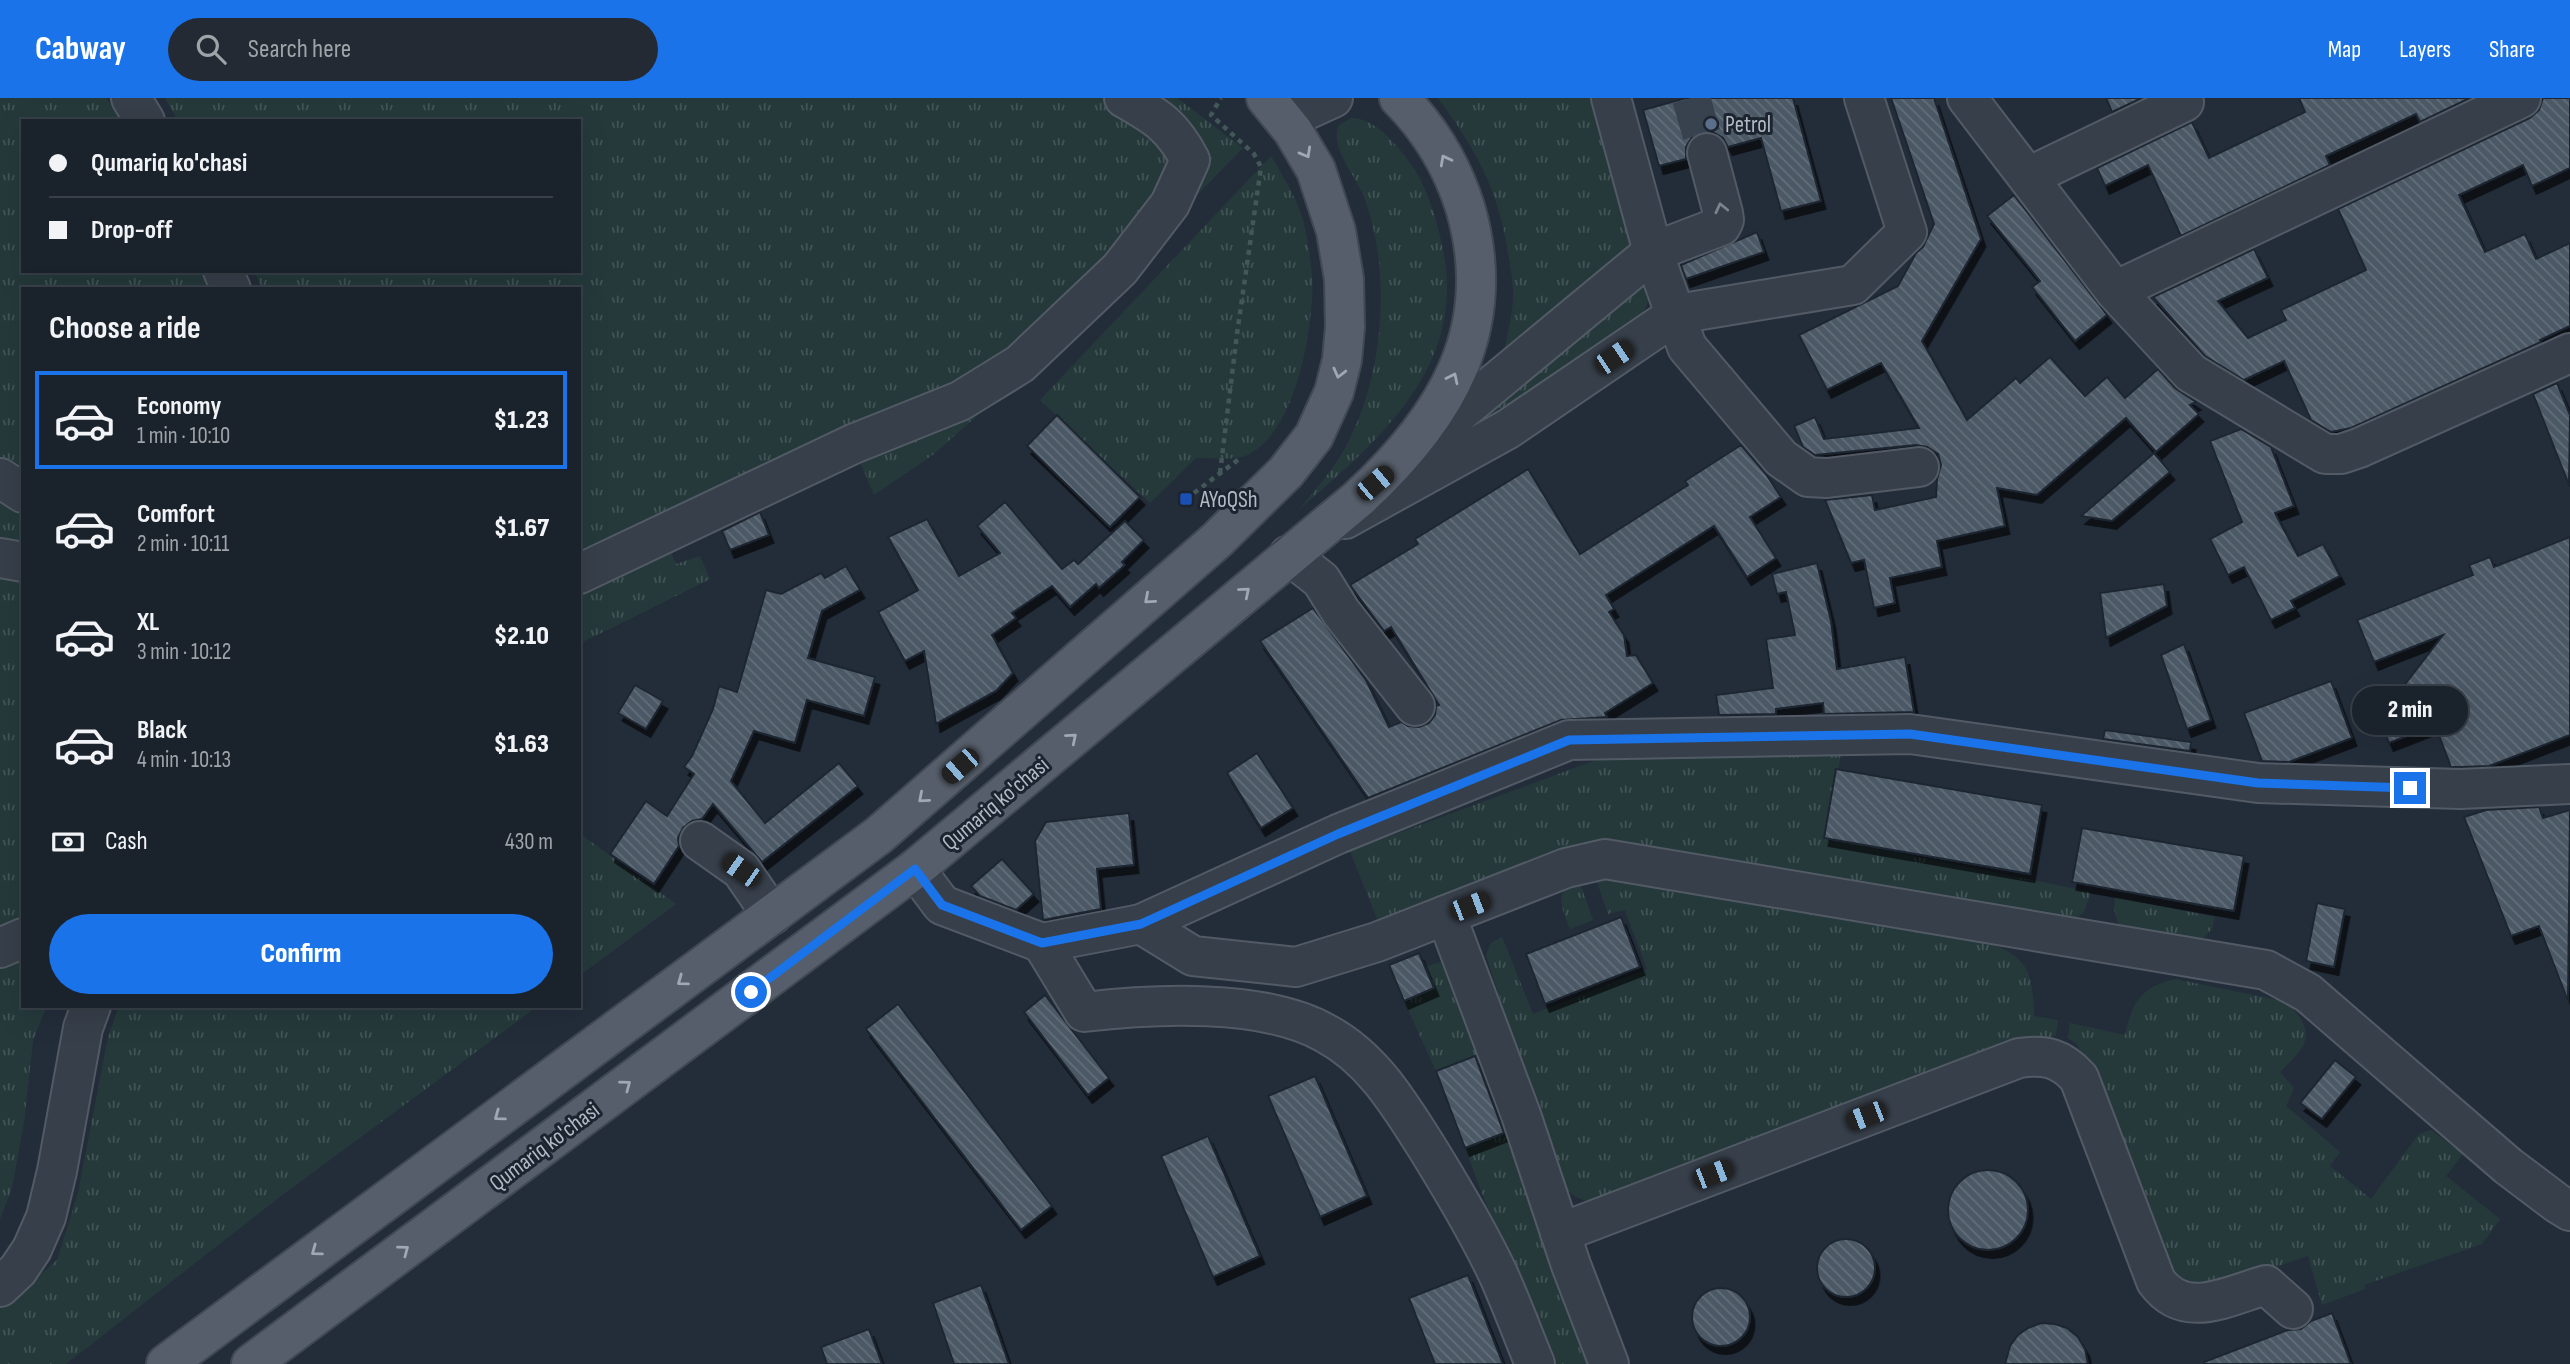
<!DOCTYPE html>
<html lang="en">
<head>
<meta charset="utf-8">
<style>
  :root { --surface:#1a222c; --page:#232a34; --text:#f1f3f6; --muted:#9fa4a9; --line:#383f48; --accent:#1a73e8 }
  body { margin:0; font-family:"Sofia Sans Condensed",sans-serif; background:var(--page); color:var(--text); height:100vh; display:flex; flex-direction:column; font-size:26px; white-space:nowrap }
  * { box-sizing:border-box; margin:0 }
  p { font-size:23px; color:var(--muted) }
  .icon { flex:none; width:38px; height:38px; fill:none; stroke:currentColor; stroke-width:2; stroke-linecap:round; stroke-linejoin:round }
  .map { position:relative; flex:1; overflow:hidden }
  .sheet { position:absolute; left:21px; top:189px; width:560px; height:721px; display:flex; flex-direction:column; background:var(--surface); border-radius:0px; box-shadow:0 7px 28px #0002,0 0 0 2px var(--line) }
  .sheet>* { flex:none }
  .guide { position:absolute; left:21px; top:21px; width:560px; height:154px; border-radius:0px; box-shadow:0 7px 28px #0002,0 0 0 2px var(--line); display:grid; align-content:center; height:154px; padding:0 28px; background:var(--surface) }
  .end { position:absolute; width:32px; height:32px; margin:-16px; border:9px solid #1a73e8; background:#fff; box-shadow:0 0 0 4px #fff }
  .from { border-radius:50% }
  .bubble { position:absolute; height:49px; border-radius:24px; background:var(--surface); box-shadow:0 7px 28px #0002,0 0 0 2px var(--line); font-size:23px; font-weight:800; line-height:49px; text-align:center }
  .car { position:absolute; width:21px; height:42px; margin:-21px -10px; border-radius:9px; box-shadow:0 0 5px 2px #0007; background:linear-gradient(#222 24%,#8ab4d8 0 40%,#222 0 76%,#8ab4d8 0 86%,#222 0) }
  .guide b { display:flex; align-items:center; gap:24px; height:66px; font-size:26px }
  .guide b+b { border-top:2px solid var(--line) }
  .guide i { width:18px; height:18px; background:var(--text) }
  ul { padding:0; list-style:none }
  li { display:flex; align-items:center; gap:21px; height:98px; margin:0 14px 10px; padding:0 14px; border:4px solid transparent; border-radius:0px }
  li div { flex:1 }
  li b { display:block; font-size:26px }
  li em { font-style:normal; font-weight:800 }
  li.current { border-color:var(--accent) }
  li>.icon { width:63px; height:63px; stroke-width:1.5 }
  h2 { padding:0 28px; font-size:32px; line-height:84px }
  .pay { display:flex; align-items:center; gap:18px; height:77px; padding:0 28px; font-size:26px }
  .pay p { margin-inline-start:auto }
  .action { display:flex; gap:14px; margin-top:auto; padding:14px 28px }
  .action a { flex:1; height:80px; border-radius:42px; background:var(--accent); color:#fff; font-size:28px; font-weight:800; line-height:80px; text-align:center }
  header { display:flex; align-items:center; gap:42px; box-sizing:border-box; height:98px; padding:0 35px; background:var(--accent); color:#fff }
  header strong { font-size:33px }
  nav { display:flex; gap:38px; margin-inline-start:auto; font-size:24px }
  .search { width:490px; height:63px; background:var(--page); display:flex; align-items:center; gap:18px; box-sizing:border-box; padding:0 24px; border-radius:38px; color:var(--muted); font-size:26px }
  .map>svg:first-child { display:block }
  .grass { fill:url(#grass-tufts) }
  .building { fill:url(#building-back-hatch); stroke:#1e2631; stroke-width:2; filter:url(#shadow) }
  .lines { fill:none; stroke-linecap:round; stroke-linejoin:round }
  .minor-tunnel { stroke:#38424f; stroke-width:38; stroke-dasharray:38 19; stroke-linecap:butt }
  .minor-casing { stroke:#525a65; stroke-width:42 }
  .major-casing { stroke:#404853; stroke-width:42 }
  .path { stroke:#435658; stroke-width:4.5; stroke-dasharray:5 5; stroke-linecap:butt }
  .minor { stroke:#373f4a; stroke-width:38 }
  .major { stroke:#555e6a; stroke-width:38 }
  .oneway { stroke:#9fa8b4 }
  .oneway2 { stroke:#7b838e }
  .route { stroke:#1a73e8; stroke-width:9 }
  .service-dot { fill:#5c6f8a; stroke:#1c242f; stroke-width:2.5 }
  .transit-dot { fill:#1a4fb4; stroke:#1c242f; stroke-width:2.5 }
  .labels { text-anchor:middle; stroke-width:6; stroke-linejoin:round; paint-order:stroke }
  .poi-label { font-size:23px; fill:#b2bac6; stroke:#1c242f; text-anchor:start }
  .street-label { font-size:23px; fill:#b2bac6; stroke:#1c242f }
</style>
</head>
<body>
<header>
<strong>Cabway</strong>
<div class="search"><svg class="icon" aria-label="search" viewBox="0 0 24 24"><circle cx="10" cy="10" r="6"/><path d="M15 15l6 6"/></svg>Search here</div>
<nav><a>Map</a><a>Layers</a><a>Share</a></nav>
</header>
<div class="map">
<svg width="2570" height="1266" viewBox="0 0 2570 1266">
  <defs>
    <pattern id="grass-tufts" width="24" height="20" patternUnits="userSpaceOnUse" patternTransform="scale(1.75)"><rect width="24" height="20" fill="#25393b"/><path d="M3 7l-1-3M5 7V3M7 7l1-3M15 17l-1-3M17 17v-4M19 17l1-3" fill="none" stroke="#425456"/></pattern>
    <pattern id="building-back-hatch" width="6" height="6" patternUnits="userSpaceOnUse" patternTransform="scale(1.75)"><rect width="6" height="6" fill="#4c5865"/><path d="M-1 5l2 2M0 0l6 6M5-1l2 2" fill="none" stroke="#636e7a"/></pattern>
    <filter id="shadow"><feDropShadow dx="4.5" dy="8" stdDeviation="0" flood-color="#0009"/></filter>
  </defs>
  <rect width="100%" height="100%" fill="#232d3a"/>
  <g class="grass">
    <polygon points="0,0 106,0 122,23 23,23 23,173 201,173 209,191 23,191 23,908 47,908 33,942 24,1024 12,1090 0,1121"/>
    <polygon points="165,0 1177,0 1243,50 1183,111 1127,184 934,356 874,397 853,347 579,461 579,191 262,191 254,173 579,173 579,23 178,23"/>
    <path d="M1438 0H1596L1630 133 1631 158 1500 266C1506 245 1511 225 1513 203 1514 187 1511 171 1508 155 1498 90 1476 52 1438 0Z"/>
    <path d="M1351 20C1376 19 1402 53 1415 72 1429 96 1436 120 1442 147 1469 268 1380 341 1299 412 1314 393 1332 373 1344 352 1384 281 1392 177 1365 101 1356 77 1331 53 1338 28Z"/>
    <path d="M1271 58C1283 79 1299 103 1304 126 1309 150 1314 176 1312 201 1309 247 1293 338 1245 358 1234 362 1209 360 1196 360L1150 405 1040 302Z"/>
    <polygon points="1644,188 1648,204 1638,225 1454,348 1465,332"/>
    <polygon points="666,443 676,466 700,458 710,481 579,546 579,484"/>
    <polygon points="1843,646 1825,740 2091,794 2084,814 2068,826 1657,755 1380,828 1350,753 1615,655"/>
    <polygon points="579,735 676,806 579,878"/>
    <path d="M1602 778 1978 840C2025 858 2033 867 2034 918L2058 922 2056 937 1594 1105C1578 1101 1569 1096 1559 1083L1486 857 1491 845 1502 839 1533 916 1647 871 1625 812 1608 816 1597 784Z"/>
    <path d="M1578 780 1593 822 1570 831C1561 806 1553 796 1578 780Z"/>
    <polygon points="2115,799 2215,819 2212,831 2196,848 2122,835 2114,813"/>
    <polygon points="1444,863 1478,956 1436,973 1404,903 1434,890 1425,869"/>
    <path d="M2175 881 2283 903C2297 912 2312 931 2303 948 2298 957 2287 966 2280 974L2294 990 2286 1008 2340 1054 2330 1068 2371 1101 2419 1036 2431 1032 2463 1056 2446 1078 2500 1121 2482 1146 2364 1187 2365 1191 2322 1207 2308 1158 2220 1188 2203 1191 2175 1179 2083 959 2077 946 2068 940 2070 925 2125 937C2132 904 2142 889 2175 881Z"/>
    <polygon points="119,908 538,908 281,1098 66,1266 0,1266 0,1209 14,1200 57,1162 78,1095 108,939"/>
    <polygon points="1508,1034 1597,1266 1547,1266 1465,1050"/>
  </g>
  <g class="building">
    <polygon points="1686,0 1793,0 1821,103 1781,113 1761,40 1728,49 1723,40 1713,34 1701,34 1692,39 1686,49 1686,61 1659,68 1643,12"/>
    <polygon points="1891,0 1934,0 1981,141 1922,243 1967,322 2016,280 2020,285 2050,259 2085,298 2107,279 2125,300 2158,271 2175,290 2196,304 2190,307 2199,316 2156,354 2126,320 2037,397 1997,390 2005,428 1937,443 1942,469 1890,480 1895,505 1874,510 1864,462 1851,465 1825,402 1872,397 1875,412 1936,399 1937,381 1941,367 1938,356 1927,349 1916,347 1815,357 1803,349 1794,328 1815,319 1824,341 1919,330 1881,265 1827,292 1799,237 1898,188 1916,155 1923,149 1934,126"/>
    <polygon points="2106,0 2142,0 2112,14"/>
    <polygon points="2299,0 2470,0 2420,24 2416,16 2326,58 2330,67 2181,138 2148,67 2105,88 2097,70 2192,24 2209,60 2305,14"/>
    <polygon points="2543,0 2570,0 2570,70 2532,88 2523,67 2459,97 2485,154 2525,136 2536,161 2570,145 2570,228 2540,242 2541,244 2351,330 2331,334 2311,322 2284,263 2244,282 2205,258 2153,199 2254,151 2268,180 2218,203 2248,240 2286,222 2281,212 2366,172 2338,111 2530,20 2539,12"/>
    <polygon points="2014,97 2107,217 2075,243 2032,189 2040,183 1987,118"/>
    <polygon points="1757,134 1764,154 1686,181 1681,167"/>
    <polygon points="2557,285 2570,317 2569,387 2533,296"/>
    <polygon points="1057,317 1140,399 1110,429 1027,348"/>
    <polygon points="2241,331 2271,349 2294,408 2275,415 2298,458 2323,446 2340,478 2291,503 2295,510 2271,522 2244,469 2228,477 2210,441 2242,424 2210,343"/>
    <polygon points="1741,347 1766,376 1781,399 1750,419 1776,460 1747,479 1714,428 1606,497 1614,511 1609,514 1624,537 1627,558 1636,557 1653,585 1605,615 1607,619 1561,622 1368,700 1260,543 1313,510 1366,582 1389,629 1401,624 1408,628 1419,629 1429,625 1435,617 1436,608 1439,607 1391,529 1384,533 1350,487 1418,446 1415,441 1528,371 1580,456 1688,387 1685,383"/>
    <polygon points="2154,355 2170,374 2112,423 2081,418"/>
    <polygon points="1005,404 1062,471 1074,462 1078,466 1125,423 1144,442 1122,464 1125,467 1099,490 1096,486 1070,509 1052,488 1012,515 1016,520 992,537 1013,575 996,593 936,626 924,553 905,563 878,514 918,492 888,439 927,421 959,478 1000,455 977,428"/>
    <polygon points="760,414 769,437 730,452 722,433"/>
    <polygon points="2570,439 2570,637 2489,668 2460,669 2451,669 2435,627 2389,645 2379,620 2443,537 2374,564 2357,522 2473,477 2469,467 2490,459 2494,469"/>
    <polygon points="1817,465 1831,523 1837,571 1905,559 1914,614 1824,616 1823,605 1776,611 1776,616 1719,617 1716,597 1773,590 1766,541 1795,537 1786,494 1777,496 1772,476"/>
    <polygon points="846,468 860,492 822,513 808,560 875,579 864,618 807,602 795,645 754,633 731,683 765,725 839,665 858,688 762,764 713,706 702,721 692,723 683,730 678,740 679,748 654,786 610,756 646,703 667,718 694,676 684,669 692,658 713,611 719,588 737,594 766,492 781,496 821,475 825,480"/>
    <polygon points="2164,486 2167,508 2106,540 2100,495"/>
    <polygon points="2184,546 2211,622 2187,631 2161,557"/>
    <polygon points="2331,583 2352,640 2289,664 2262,663 2244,615"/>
    <polygon points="635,587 663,603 646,631 618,615"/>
    <polygon points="2105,632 2191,644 2190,653 2103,641"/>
    <polygon points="1257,655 1293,710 1261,730 1227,675"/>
    <polygon points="1836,671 2042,707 2030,776 1824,740"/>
    <polygon points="2539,709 2543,720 2570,712 2568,903 2539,828 2511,838 2464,719 2486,712"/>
    <polygon points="1129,715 1134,767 1097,771 1101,811 1043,822 1035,743 1046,724"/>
    <polygon points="2082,730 2244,758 2234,813 2072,784"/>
    <polygon points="1002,761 1034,796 1016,812 980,798 971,788"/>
    <polygon points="2317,805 2345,811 2334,869 2306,863"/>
    <polygon points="1621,819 1640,869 1545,906 1526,856"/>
    <polygon points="1419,855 1434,890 1404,903 1389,867"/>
    <polygon points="1045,897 1109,980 1088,997 1024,914"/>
    <polygon points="898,906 1052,1108 1021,1132 866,931"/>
    <polygon points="1475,958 1504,1035 1465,1050 1436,973"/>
    <polygon points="2335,962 2356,979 2322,1021 2300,1005"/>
    <polygon points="1315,978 1367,1098 1320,1119 1268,998"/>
    <polygon points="1208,1038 1260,1158 1213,1179 1161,1058"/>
    <circle cx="1988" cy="1112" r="40"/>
    <circle cx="1846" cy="1170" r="29"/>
    <polygon points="1468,1177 1503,1266 1435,1266 1409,1200"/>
    <polygon points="981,1187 1009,1266 954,1266 933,1205"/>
    <circle cx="1721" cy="1219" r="29"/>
    <polygon points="2332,1215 2351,1266 2204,1266 2204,1264 2288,1232 2301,1231 2311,1223"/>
    <polygon points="2041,1225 2055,1226 2067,1230 2078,1239 2085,1251 2088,1266 2005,1266 2010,1248 2018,1237 2028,1230"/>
    <polygon points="869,1231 882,1266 827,1266 821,1249"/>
  </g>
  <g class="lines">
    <polyline class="minor-tunnel" points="1691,0 1707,55"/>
    <g class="minor-casing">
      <g id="minor">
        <polyline points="131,0 145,23"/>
        <polyline points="1611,0 1653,154 1687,249 1781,360 1808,379 1827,380 1919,369"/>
        <polyline points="1967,0 2115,193 2191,275 2325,356 2341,356 2359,350 2570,255"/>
        <polyline points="1285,22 1333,0"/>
        <polyline points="2028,79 2184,4"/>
        <polyline points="223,173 231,191"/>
        <polyline points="2115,193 2521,0"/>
        <polyline points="1414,352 1653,154 1721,128 1724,122 1723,115 1707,55"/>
        <polyline points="0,380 23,395"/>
        <polyline points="1345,421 1508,331 1677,216 1853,187 1907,134 1864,0"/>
        <polyline points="1289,457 1321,482 1341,514 1415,608"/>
        <polyline points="0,460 23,464"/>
        <path d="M579 476 853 346 960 303 1020 266 1120 171 1170 106 1190 62C1172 27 1157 19 1124 0"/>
        <polyline points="700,743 741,772 772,817"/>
        <polyline points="915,771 942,807 1042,845 1141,826 1338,736 1569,642 1910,636 2258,685 2460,691 2570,686"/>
        <polyline points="1446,817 1521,1017 1571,1167 1609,1266"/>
        <polyline points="1141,826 1193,858 1296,869 1377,844 1566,770 1605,761 2266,872 2308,895 2508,1068 2557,1105 2570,1113"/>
        <path d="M1042 845 1084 914C1153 906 1263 900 1325 935 1372 960 1398 1004 1426 1048 1452 1090 1478 1133 1499 1178 1512 1207 1523 1237 1535 1266"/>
        <polyline points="0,850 23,840"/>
        <path d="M1560 1135 2019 960C2045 956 2061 960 2079 980L2156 1183C2185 1223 2227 1198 2266 1187L2293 1211"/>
        <polyline points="0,1189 18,1172 32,1151 46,1119 57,1073 83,930 91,908"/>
      </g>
    </g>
    <g class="major-casing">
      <g id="major">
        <polyline points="166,1266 879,737 1217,442 1286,374 1314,338 1334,294 1342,262 1345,229 1344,181 1336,133 1316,72 1293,33 1266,0"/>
        <path d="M251 1266 915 771 1358 401C1446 320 1501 231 1465 109 1452 68 1429 30 1399 0"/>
      </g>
    </g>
    <g class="path">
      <polyline points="1220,375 1237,236 1261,69 1254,56 1211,17 1221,0"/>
      <polyline points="1186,401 1239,361"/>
    </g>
    <use href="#minor" class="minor"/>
    <use href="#major" class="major"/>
  </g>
  <defs><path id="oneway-chevron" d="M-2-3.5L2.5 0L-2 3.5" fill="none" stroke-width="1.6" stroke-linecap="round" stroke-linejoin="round" transform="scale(1.75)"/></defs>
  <g class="oneway">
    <use href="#oneway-chevron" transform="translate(1306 55) rotate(61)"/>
    <use href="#oneway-chevron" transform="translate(1445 62) rotate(-118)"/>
    <use href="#oneway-chevron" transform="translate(1339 275) rotate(104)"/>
    <use href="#oneway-chevron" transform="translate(1453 280) rotate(-64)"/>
    <use href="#oneway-chevron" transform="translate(1245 494) rotate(-40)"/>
    <use href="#oneway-chevron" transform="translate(1149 501) rotate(139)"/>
    <use href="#oneway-chevron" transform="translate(1072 640) rotate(-40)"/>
    <use href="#oneway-chevron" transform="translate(923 700) rotate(139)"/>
    <use href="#oneway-chevron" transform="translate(682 883) rotate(144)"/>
    <use href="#oneway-chevron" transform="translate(626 987) rotate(-37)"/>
    <use href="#oneway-chevron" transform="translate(499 1018) rotate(144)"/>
    <use href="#oneway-chevron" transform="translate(404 1152) rotate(-37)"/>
    <use href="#oneway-chevron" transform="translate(316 1153) rotate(144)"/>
  </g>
  <use class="oneway2" href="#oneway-chevron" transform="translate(1721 110) rotate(-103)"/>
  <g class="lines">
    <polyline class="route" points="751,894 915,771 942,807 1042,845 1141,826 1338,736 1569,642 1910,636 2258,685 2410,690"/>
  </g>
  <circle class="service-dot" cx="1711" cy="26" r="7"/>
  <rect class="transit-dot" x="1179" y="394" width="14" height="14" rx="3.5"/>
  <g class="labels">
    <g class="poi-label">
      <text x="1725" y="34">Petrol</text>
      <text x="1200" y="409">AYoQSh</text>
    </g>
    <g class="street-label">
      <text transform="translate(995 705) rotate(-40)" y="8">Qumariq ko'chasi</text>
      <text transform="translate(544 1048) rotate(-37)" y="8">Qumariq ko'chasi</text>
    </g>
  </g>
</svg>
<i class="end from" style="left:751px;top:894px"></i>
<i class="end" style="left:2410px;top:690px"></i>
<div class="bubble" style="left:2352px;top:588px;width:116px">2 min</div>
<i class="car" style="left:1614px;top:259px;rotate:56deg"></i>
<i class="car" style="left:1375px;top:385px;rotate:50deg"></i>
<i class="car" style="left:960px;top:668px;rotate:229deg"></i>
<i class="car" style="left:741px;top:772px;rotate:305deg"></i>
<i class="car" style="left:1470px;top:808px;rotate:69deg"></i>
<i class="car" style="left:1866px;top:1018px;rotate:249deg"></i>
<i class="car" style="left:1713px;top:1076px;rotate:69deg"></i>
<div class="guide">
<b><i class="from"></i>Qumariq ko'chasi</b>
<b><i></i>Drop-off</b>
</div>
<section class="sheet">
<h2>Choose a ride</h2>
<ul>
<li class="current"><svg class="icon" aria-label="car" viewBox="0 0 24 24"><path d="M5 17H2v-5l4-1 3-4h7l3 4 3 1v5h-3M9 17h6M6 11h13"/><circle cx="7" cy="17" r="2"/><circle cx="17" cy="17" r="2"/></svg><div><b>Economy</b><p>1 min · 10:10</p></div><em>$1.23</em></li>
<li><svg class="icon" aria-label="car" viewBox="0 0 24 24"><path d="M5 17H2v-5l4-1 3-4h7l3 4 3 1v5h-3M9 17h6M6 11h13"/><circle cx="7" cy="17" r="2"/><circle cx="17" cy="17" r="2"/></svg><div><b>Comfort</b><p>2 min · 10:11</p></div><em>$1.67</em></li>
<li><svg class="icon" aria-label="car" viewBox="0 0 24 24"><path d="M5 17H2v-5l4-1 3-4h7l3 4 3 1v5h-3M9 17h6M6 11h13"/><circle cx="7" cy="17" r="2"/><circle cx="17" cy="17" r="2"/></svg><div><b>XL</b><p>3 min · 10:12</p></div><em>$2.10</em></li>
<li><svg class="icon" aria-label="car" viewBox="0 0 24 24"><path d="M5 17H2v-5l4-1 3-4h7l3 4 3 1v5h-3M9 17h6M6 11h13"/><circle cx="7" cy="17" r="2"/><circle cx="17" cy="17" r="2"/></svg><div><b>Black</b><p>4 min · 10:13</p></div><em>$1.63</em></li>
</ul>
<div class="pay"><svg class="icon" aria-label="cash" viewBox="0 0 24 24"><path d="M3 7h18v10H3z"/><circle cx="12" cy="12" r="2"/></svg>Cash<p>430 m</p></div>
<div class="action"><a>Confirm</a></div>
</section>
</div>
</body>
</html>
